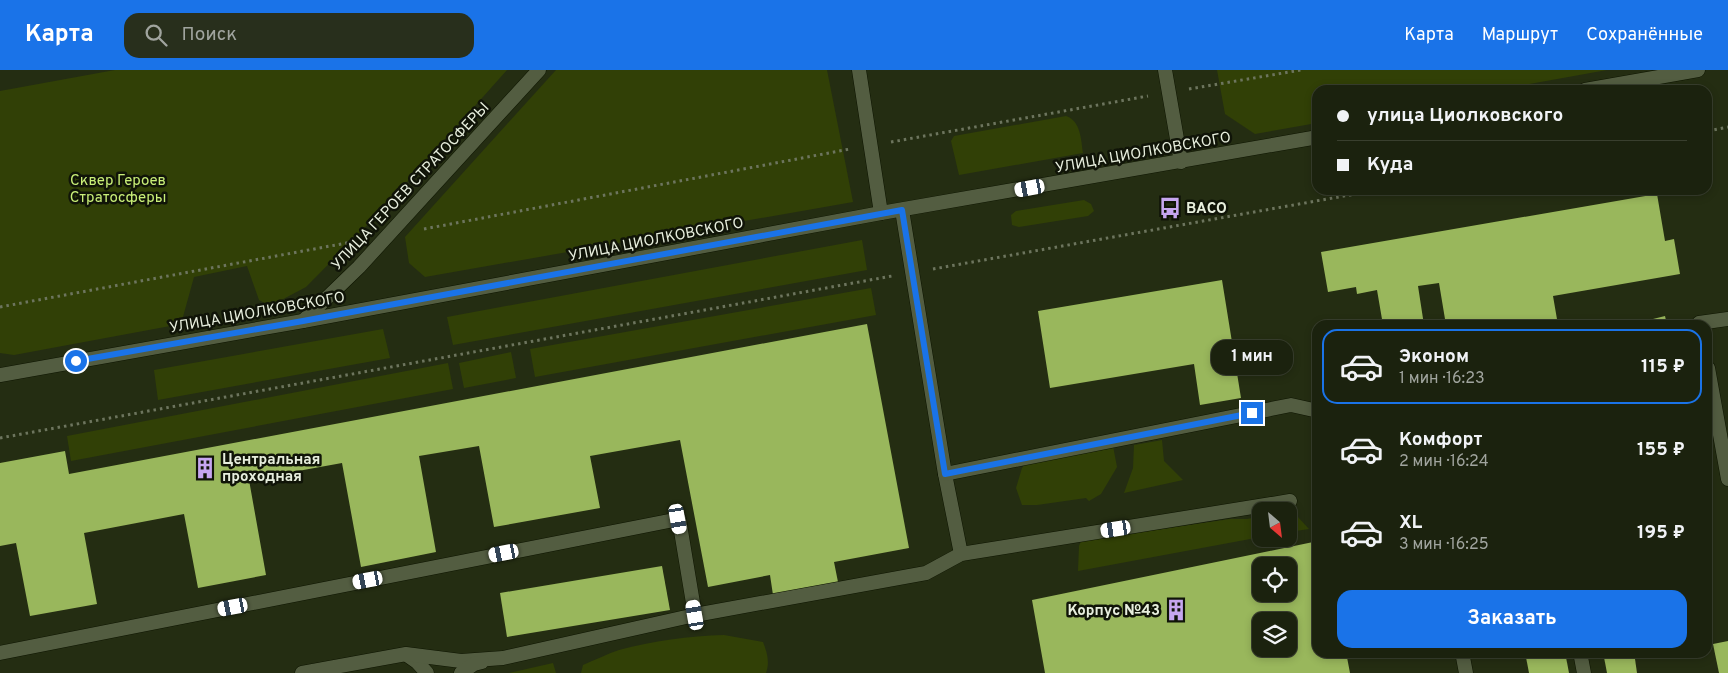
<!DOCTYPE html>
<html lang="ru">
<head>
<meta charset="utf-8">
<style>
  :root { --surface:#1b220e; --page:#282f1c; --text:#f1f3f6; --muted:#a0a49e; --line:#393f2e; --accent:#1a73e8 }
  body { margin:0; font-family:Overpass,sans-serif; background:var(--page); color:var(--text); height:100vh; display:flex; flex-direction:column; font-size:19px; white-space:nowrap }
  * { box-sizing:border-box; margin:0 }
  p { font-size:16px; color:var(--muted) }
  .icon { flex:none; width:28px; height:28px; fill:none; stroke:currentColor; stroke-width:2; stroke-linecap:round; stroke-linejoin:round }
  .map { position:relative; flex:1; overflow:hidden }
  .panel { position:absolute; left:1312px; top:250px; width:400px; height:338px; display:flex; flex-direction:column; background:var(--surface); border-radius:15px; box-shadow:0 2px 8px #0003,0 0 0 1px var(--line) }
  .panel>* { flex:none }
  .banner { position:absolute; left:1312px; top:15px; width:400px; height:110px; border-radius:15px; box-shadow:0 2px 8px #0003,0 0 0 1px var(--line); display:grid; align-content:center; height:110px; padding:0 25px; background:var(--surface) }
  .needle { width:32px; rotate:152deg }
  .tools { position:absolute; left:1252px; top:432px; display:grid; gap:10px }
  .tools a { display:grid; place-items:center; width:45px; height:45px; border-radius:10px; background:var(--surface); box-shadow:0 2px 8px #0003,0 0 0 1px var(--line); font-size:25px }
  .end { position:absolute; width:22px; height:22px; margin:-11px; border:6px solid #1a73e8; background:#fff; box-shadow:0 0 0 2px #fff }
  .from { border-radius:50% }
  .bubble { position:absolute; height:35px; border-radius:15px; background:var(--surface); box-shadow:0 2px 8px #0003,0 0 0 1px var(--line); font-size:16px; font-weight:700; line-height:35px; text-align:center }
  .car { position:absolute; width:15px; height:30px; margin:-15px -8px; border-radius:6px; box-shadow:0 0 4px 1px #0007; background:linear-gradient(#fff 24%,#345 0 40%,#fff 0 76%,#345 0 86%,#fff 0) }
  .banner b { display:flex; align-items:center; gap:18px; height:48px; font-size:19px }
  .banner b+b { border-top:1px solid var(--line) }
  .banner i { width:12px; height:12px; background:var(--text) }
  ul { padding:9px 0 0; list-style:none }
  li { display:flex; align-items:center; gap:15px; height:75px; margin:0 10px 8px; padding:0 15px; border:2px solid transparent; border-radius:15px }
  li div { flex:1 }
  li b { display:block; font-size:19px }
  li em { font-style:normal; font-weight:700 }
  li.current { border-color:var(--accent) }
  li>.icon { width:45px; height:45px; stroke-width:1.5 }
  .action { display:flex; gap:10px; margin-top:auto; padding:10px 25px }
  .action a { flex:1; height:58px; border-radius:15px; background:var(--accent); color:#fff; font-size:20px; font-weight:700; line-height:58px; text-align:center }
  header { display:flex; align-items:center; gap:30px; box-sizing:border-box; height:70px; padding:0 25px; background:var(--accent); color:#fff }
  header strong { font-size:24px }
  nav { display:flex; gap:28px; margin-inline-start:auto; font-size:18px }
  .search { width:350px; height:45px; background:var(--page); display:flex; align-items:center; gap:12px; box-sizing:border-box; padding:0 18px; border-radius:15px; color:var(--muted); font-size:19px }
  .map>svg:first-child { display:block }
  .green { fill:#314006 }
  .building { fill:#99b75c; fill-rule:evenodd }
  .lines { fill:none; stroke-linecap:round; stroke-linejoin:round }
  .service-casing { stroke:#0e1500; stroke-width:15 }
  .tertiary-casing { stroke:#0e1500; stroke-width:15 }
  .path { stroke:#6d755e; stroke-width:3; stroke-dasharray:2.5 4; stroke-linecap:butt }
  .service { stroke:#535d41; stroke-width:14 }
  .tertiary { stroke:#535d41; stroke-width:14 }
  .route { stroke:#1a73e8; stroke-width:6 }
  .labels { text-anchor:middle; stroke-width:5; stroke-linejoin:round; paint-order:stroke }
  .street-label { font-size:15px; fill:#e7eedd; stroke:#101408 }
  .park-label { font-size:15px; fill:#c9ef78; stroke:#101408 }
  .poi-label { font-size:15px; font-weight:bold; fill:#e7eedd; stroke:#101408; text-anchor:start }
</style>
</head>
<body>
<header>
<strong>Карта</strong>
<div class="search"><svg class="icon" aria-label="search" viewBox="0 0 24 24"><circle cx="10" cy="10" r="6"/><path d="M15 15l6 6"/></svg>Поиск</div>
<nav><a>Карта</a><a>Маршрут</a><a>Сохранённые</a></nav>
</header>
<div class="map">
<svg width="1728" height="603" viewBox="0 0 1728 603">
  <rect width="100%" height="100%" fill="#242d12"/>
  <g class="green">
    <polygon points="115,0 507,0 382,140 306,217 270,236 259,230 247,196 194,207 181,254 14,285 0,283 0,21"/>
    <polygon points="556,0 827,0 853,132 425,207 409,193 405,167"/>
    <polygon points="1217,0 1607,0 1497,20 1318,20 1317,53 1255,64 1225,44"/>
    <path d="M1066 46C1081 51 1081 70 1083 83L959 105 951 71 954 66Z"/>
    <polygon points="1084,130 1091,134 1094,141 1088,146 1019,157 1012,155 1011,145 1016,141"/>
    <polygon points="862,170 867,200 453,275 447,247"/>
    <polygon points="871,218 876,245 535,307 530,279"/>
    <polygon points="383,259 390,288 158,330 154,300"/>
    <polygon points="511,282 516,308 464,318 459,293"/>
    <polygon points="448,293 453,319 71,391 67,366"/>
    <polygon points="1162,370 1164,391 1183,410 1124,423 1133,398 1134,375"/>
    <polygon points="1113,376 1117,397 1101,424 1089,431 1086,428 1037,435 1022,435 1016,418 1022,398 1027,392"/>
    <polygon points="1289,445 1297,446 1309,459 1289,462"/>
    <polygon points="1261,446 1261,467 1078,501 1079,476 1081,471 1230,449 1247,449"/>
    <path d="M724 565 763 572C767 582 770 592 766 603H581L583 595C595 590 607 584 619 580 653 571 689 566 724 565Z"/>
    <polygon points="553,593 556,603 509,603"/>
  </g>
  <g class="building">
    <polygon points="1657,124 1665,171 1674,169 1680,204 1553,226 1558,255 1446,255 1439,213 1418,216 1424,255 1383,255 1377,220 1357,224 1356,217 1328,222 1321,182"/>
    <polygon points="1222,210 1241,328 1200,335 1194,294 1050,318 1038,241"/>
    <polygon points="1665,246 1667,255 1638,255 1637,253"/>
    <polygon points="867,254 909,478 834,492 838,512 773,525 770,505 708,517 680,370 590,386 600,438 494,457 479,376 419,386 436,482 361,497 342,393 249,410 266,505 198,518 184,444 84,463 97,534 30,546 16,473 0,476 0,393 65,381 69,404"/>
    <path d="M1318 471V582H1346L1350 603H1045L1032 530ZM1261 496H1289V524H1261ZM1261 551H1289V579H1261Z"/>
    <polygon points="662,496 670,540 507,567 500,523"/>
    <polygon points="1728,571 1728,603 1719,603 1713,574"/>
    <polygon points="1525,582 1565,582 1569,603 1529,603"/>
    <polygon points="1603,582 1634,582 1637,603 1607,603"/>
  </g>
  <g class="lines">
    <g class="service-casing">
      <g id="service">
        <polyline points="902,140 945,404 961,484"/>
        <polyline points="1700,255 1699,253 1728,249"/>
        <polyline points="1708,298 1728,409"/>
        <polyline points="945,404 1291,335 1318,341"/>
        <polyline points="1462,582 1466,603"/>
        <polyline points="1580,582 1584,603"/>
        <polyline points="0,583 679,449 695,545"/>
        <polyline points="407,585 417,592 427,603"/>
        <polyline points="302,603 406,584 461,591 503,588 695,545 926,503 961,484 1290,431"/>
        <polyline points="461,603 474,594 482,592"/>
      </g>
    </g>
    <g class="tertiary-casing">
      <g id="tertiary">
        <polyline points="859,0 881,143"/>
        <polyline points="1165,0 1181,92"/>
        <polyline points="1585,20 1698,0"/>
        <polyline points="303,251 359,197 539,0"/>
        <polyline points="0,305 303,251 881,143 1318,67"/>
      </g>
    </g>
    <g class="path">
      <polyline points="1189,19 1301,0"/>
      <polyline points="1708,61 1728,57"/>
      <polyline points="891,72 1148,26"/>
      <polyline points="424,159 850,79"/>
      <polyline points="933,199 1378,120"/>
      <polyline points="0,237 352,172"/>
      <polyline points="0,368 892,206"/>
    </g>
    <use href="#service" class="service"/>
    <use href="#tertiary" class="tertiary"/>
  </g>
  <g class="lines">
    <polyline class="route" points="76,291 303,251 902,140 945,404 1252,343"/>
  </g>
  <defs>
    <g id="bus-bare" transform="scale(1.725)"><path d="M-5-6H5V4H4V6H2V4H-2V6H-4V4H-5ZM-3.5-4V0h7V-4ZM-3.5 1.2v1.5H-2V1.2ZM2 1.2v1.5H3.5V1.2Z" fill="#c6a6f0" stroke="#101408" stroke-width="2.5" paint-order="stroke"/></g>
    <g id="building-bare" transform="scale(1.725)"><path d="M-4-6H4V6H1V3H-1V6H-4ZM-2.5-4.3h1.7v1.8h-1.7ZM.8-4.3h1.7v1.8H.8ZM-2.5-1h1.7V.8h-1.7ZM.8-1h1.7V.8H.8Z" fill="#c6a6f0" stroke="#101408" stroke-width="2.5" paint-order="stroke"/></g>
  </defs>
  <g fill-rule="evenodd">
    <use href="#bus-bare" x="1170" y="138"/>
    <use href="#building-bare" x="205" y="398"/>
    <use href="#building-bare" x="1176" y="540"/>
  </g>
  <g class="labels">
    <g class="street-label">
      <text transform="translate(1143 82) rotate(-10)" y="5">УЛИЦА ЦИОЛКОВСКОГО</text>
      <text transform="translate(410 116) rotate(-47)" y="5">УЛИЦА ГЕРОЕВ СТРАТОСФЕРЫ</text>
      <text transform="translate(656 169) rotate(-11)" y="5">УЛИЦА ЦИОЛКОВСКОГО</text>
      <text transform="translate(257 242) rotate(-10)" y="5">УЛИЦА ЦИОЛКОВСКОГО</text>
    </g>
    <g class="park-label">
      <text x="118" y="115">Сквер Героев<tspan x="118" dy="17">Стратосферы</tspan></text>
    </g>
    <g class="poi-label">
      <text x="1186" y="143">ВАСО</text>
      <text x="222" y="394">Центральная<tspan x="222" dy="17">проходная</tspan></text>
      <text x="1160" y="545" text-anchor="end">Корпус №43</text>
    </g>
  </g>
</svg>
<div class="tools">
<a><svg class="needle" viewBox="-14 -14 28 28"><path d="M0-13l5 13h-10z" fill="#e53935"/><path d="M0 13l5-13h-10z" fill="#a0a49e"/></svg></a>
<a><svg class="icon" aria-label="locate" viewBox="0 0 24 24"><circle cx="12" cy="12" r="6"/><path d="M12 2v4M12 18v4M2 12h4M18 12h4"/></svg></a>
<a><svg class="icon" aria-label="layers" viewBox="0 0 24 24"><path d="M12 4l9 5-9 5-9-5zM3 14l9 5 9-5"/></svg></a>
</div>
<i class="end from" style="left:76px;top:291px"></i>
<i class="end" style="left:1252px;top:343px"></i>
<div class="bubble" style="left:1211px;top:270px;width:82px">1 мин</div>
<i class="car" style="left:1030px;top:118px;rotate:260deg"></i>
<i class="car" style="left:678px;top:449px;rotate:170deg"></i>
<i class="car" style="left:1116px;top:459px;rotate:261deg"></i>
<i class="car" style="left:504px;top:483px;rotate:259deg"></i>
<i class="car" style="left:368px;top:510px;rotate:259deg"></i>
<i class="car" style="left:233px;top:537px;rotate:259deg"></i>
<i class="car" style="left:695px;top:545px;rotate:350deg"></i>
<div class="banner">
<b><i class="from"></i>улица Циолковского</b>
<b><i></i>Куда</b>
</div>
<section class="panel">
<ul>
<li class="current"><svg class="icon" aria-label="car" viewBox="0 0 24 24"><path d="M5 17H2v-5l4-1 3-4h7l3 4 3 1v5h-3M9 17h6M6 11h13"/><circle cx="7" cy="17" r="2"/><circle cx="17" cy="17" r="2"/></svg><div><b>Эконом</b><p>1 мин · 16:23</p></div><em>115 ₽</em></li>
<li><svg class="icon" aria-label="car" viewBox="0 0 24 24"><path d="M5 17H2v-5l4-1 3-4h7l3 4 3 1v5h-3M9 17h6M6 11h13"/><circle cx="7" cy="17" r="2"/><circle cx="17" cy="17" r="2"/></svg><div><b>Комфорт</b><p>2 мин · 16:24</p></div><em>155 ₽</em></li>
<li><svg class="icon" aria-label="car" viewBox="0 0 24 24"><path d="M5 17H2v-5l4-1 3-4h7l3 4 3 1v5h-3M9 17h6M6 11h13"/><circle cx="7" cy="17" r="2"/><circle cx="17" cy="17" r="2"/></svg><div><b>XL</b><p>3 мин · 16:25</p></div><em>195 ₽</em></li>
</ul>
<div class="action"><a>Заказать</a></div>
</section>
</div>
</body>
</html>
